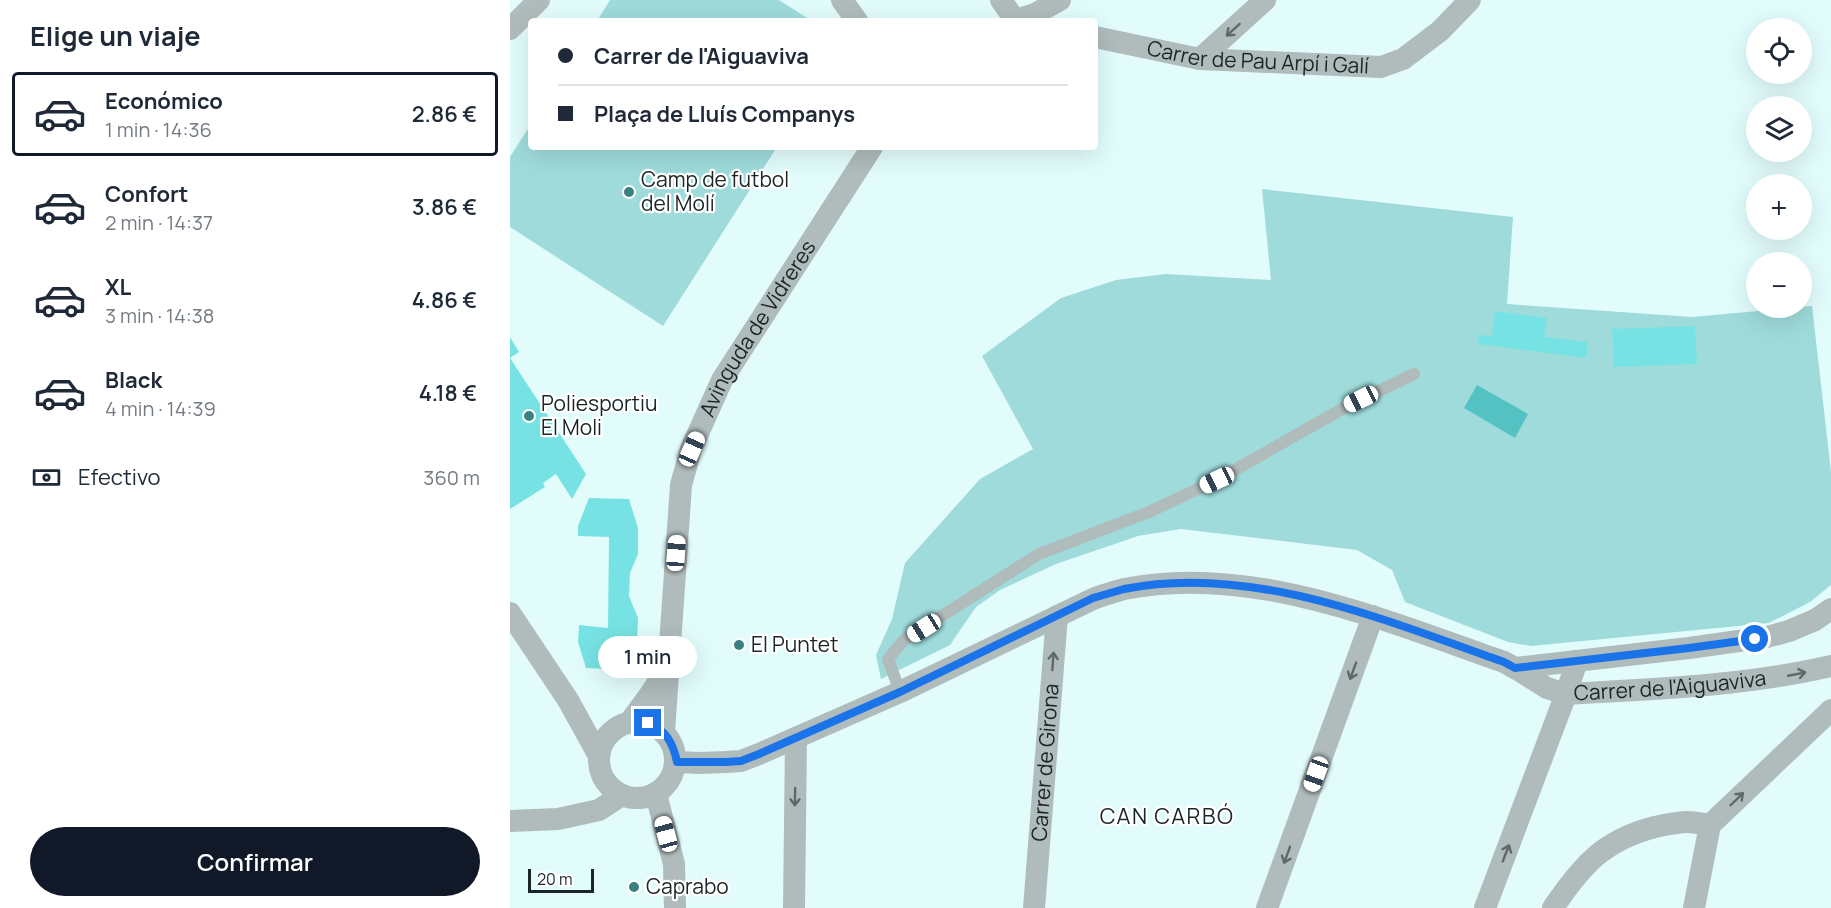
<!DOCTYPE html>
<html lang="es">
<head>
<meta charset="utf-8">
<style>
  :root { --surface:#fff; --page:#f2f2f3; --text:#1f2937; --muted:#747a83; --line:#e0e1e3; --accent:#111827 }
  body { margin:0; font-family:Manrope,sans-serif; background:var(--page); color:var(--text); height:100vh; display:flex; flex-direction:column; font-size:22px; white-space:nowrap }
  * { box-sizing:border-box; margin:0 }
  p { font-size:20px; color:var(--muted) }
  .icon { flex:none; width:33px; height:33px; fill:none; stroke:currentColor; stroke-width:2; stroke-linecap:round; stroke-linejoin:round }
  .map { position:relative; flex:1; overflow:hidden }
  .panel { display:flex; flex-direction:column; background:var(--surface); width:510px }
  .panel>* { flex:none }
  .hud { position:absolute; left:18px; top:18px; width:570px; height:132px; border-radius:6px; box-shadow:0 6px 24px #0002; display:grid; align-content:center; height:132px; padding:0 30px; background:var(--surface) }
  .fabs { position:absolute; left:1236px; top:18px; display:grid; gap:12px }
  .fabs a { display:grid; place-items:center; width:66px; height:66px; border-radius:50%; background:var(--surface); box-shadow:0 6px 24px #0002; font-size:30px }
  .scale { position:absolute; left:18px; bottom:15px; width:66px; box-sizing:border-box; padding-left:6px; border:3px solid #1b2525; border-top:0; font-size:16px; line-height:21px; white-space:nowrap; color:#1b2525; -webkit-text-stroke:4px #fff; paint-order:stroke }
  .end { position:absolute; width:27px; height:27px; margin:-14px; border:8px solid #1a73e8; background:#fff; box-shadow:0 0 0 3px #fff }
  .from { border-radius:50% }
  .bubble { position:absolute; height:42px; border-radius:21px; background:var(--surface); box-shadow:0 6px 24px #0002; font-size:20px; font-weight:600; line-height:42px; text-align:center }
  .car { position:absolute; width:18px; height:36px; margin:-18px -9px; border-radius:8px; box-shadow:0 0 4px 2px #0007; background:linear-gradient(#fff 24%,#345 0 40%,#fff 0 76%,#345 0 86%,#fff 0) }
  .hud b { display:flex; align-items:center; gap:21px; height:57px; font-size:22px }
  .hud b+b { border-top:2px solid var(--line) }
  .hud i { width:15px; height:15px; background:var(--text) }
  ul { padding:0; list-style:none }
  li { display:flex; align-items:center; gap:18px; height:84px; margin:0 12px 9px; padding:0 18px; border:3px solid transparent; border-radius:6px }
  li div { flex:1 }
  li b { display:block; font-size:22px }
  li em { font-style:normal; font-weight:600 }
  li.selected { border-color:var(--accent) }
  li>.icon { width:54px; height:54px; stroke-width:1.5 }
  h2 { padding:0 30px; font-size:27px; line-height:72px }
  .pay { display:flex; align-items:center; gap:15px; height:66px; padding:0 30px; font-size:22px }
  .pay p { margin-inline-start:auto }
  .button { display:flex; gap:12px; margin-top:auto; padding:12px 30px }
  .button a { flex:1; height:69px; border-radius:36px; background:var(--accent); color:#fff; font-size:24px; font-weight:600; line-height:69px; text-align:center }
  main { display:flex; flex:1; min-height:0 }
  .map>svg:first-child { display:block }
  .green { fill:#9fdbdb }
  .water { fill:#54c1c3 }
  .building { fill:#77e2e3 }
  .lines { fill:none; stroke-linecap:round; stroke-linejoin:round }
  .lane { stroke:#b0bbbb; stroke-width:12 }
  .street { stroke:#b0bbbb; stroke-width:22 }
  .oneway { stroke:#5e6868 }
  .route { stroke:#1a73e8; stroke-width:8 }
  .poi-dot { fill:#388081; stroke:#fff; stroke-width:2 }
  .labels { text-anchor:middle; stroke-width:4.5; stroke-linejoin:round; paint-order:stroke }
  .street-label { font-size:21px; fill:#1b2525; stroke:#fff }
  .poi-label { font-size:21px; fill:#1b2525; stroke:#fff; text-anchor:start }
  .neighbourhood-label { font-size:22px; letter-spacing:1.5px; fill:#1b2525; stroke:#fff }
</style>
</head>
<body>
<main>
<section class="panel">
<h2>Elige un viaje</h2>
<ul>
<li class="selected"><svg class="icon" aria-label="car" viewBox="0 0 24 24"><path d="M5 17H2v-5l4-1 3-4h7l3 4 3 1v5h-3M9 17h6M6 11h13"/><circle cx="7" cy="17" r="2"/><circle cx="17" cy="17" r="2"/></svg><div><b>Económico</b><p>1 min · 14:36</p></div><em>2.86 €</em></li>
<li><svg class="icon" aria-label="car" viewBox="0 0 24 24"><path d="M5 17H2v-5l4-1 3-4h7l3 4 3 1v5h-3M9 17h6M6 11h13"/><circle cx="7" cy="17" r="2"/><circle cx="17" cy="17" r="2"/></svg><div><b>Confort</b><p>2 min · 14:37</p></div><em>3.86 €</em></li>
<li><svg class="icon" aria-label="car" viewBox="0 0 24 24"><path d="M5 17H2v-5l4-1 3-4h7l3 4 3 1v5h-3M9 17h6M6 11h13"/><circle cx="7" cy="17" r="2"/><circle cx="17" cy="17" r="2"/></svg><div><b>XL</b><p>3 min · 14:38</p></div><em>4.86 €</em></li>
<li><svg class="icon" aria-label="car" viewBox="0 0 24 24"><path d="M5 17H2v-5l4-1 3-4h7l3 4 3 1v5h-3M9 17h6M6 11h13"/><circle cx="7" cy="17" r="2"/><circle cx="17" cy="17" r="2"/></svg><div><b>Black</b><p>4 min · 14:39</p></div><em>4.18 €</em></li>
</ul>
<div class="pay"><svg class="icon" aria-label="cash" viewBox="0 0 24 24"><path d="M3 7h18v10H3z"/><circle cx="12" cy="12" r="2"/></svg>Efectivo<p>360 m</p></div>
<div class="button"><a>Confirmar</a></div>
</section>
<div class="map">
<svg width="1321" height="908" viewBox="0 0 1321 908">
  <rect width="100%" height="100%" fill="#e2fcfc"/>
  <g class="green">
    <polygon points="100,0 269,0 302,21 87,21"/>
    <polygon points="21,124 21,147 267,147 153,326 0,227 0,157"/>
    <polygon points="752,189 1003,217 997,304 1182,317 1302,306 1321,472 1321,585 1300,602 1259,623 1021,646 998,642 895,602 882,570 847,550 671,529 628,536 546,564 490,590 466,607 440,645 371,679 366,655 382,619 395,563 470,479 523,449 472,356 551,298 606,280 656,274 761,280"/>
  </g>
  <polygon class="water" points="967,385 1018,414 1005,438 954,408"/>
  <g class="building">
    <polygon points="985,311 1037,318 1034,337 1078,342 1076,358 968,344 969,335 982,336"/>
    <polygon points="1185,326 1187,364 1104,367 1102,329"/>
    <polygon points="0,337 9,352 0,358"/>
    <polygon points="0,358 76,474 62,499 46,474 33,483 35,487 0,509"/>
    <polygon points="79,498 119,499 128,528 128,554 120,573 119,596 128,618 127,644 116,670 76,668 68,642 69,625 98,628 99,537 68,536 68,526"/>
  </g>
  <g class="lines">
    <polyline class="lane" points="390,692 378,659 394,640 529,554 639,512 707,480 834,408 904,374"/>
    <g class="street">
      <polyline points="332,0 347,21"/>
      <polyline points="491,0 505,20"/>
      <polyline points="503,21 525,14 550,0"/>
      <polyline points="0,29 29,0"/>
      <path id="s1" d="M585 37 690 59 871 67 893 59 930 31 960 0"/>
      <polyline points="690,59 755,0"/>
      <polyline points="0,613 58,700 89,756"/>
      <path id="s2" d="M1005 668 1037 688 1056 694C1144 689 1235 686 1321 666"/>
      <circle cx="127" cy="760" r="38"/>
      <polyline points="119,723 141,693 157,668"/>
      <path id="s3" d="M154 732 171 485 181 449 212 380 362 147"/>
      <path d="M167 762 189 763 216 762 231 761 249 754 390 692 583 599C593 595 604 592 614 589 741 563 876 621 994 662L1005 668 1179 648 1257 637 1279 631 1305 620 1321 609"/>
      <polyline points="146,794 164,864 165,908"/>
      <polyline points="0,821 48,819 89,810 112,795"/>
      <polyline points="284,908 286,738"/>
      <path id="s4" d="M524 908 547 616"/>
      <polyline points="757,908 863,616"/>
      <polyline points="975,908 1056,694 1067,661"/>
      <path d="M1043 908C1072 865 1094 840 1145 827 1155 825 1167 822 1177 822 1185 822 1193 824 1200 825"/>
      <polyline points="1184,908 1200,825 1321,710"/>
    </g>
  </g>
  <defs><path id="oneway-shaft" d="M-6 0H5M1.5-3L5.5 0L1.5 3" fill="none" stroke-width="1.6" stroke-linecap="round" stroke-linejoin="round" transform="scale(1.5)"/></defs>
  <g class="oneway">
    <use href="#oneway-shaft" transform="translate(723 30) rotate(138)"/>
    <use href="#oneway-shaft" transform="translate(543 661) rotate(-86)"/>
    <use href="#oneway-shaft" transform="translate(843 671) rotate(110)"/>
    <use href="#oneway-shaft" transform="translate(1287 674) rotate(-11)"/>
    <use href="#oneway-shaft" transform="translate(285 797) rotate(91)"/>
    <use href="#oneway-shaft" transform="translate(1227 799) rotate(-44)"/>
    <use href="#oneway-shaft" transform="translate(996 853) rotate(-69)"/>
    <use href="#oneway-shaft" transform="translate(777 855) rotate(110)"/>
  </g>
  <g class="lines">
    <path class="route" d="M138 723C156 730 163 743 167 762H216L231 761 249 754 390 692 583 598C593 595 604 592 614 589 741 563 877 621 994 662L1005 668 1179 648 1245 639"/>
  </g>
  <g class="poi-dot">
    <circle cx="119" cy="192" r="6"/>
    <circle cx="19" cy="416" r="6"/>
    <circle cx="229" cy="645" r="6"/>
    <circle cx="124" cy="887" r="6"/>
  </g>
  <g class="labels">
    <g class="street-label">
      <text dy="7" stroke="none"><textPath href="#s1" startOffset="165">Carrer de Pau Arpí i Galí</textPath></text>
      <text dy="7" stroke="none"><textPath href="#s3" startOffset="423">Avinguda de Vidreres</textPath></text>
      <text dy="7" stroke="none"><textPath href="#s2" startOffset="162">Carrer de l'Aiguaviva</textPath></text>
      <text dy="7" stroke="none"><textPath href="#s4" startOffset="146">Carrer de Girona</textPath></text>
    </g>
    <g class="poi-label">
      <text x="131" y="187">Camp de futbol<tspan x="131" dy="24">del Molí</tspan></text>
      <text x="31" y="411">Poliesportiu<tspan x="31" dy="24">El Moli</tspan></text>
      <text x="241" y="652">El Puntet</text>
      <text x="136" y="894">Caprabo</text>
    </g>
    <g class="neighbourhood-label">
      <text x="657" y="824">CAN CARBÓ</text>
    </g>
  </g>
</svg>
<div class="fabs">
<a><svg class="icon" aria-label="locate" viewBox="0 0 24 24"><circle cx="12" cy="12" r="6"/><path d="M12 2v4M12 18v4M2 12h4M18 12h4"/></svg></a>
<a><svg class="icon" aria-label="layers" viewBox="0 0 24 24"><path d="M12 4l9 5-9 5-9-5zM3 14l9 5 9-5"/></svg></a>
<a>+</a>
<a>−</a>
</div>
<div class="scale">20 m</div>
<i class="end from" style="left:1245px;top:639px"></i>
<i class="end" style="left:138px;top:723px"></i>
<div class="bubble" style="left:88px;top:636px;width:99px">1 min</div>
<i class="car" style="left:851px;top:399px;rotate:244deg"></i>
<i class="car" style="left:182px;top:449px;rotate:24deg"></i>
<i class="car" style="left:707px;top:480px;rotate:245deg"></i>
<i class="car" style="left:166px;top:553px;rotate:4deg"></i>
<i class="car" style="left:414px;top:628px;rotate:238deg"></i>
<i class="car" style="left:806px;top:774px;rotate:200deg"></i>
<i class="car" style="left:156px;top:834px;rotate:345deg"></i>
<div class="hud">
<b><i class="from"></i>Carrer de l'Aiguaviva</b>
<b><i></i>Plaça de Lluís Companys</b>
</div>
</div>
</main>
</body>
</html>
